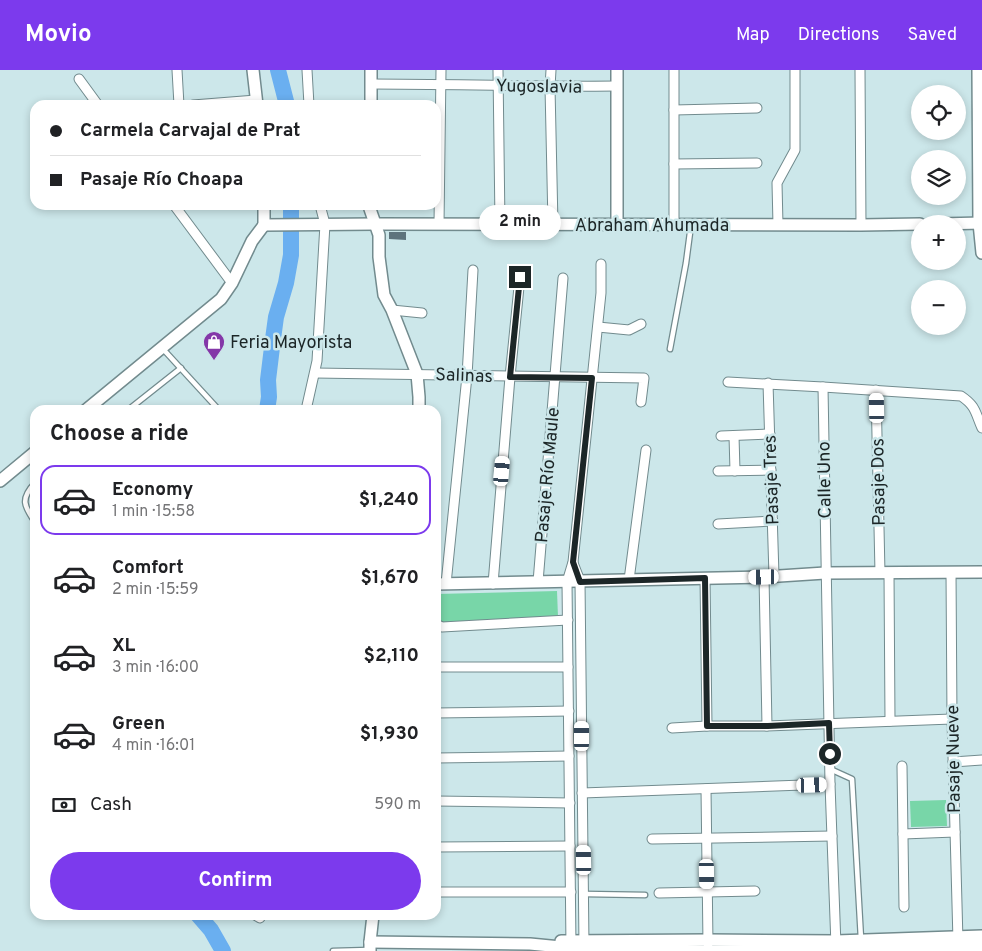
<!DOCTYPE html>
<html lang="en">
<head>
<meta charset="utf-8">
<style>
  :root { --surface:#fff; --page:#f2f2f2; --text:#202124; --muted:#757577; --line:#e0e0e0; --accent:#7c3aed }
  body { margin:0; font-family:Overpass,sans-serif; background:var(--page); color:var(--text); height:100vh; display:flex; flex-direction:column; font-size:19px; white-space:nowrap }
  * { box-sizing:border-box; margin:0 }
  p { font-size:16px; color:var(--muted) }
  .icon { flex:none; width:28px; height:28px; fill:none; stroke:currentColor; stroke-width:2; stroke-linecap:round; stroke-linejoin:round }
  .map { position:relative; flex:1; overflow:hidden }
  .sheet { position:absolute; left:30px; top:335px; width:411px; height:515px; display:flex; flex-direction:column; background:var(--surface); border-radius:15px; box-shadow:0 2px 8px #0003 }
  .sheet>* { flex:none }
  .hud { position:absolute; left:30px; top:30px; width:411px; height:110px; border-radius:15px; box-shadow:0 2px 8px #0003; display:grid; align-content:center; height:110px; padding:0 20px; background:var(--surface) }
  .buttons { position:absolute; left:911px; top:15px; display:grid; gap:10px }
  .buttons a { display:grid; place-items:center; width:55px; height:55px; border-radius:50%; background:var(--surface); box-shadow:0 2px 8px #0003; font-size:25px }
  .end { position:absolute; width:22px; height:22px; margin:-11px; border:6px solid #1c2627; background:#fff; box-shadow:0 0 0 2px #fff }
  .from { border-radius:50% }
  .bubble { position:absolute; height:35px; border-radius:18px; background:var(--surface); box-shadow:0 2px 8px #0003; font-size:16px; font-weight:700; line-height:35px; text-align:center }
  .car { position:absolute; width:15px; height:30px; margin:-15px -8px; border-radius:6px; box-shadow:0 0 4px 1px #0007; background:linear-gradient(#fff 24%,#345 0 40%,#fff 0 76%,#345 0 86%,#fff 0) }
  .hud b { display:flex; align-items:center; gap:18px; height:48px; font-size:19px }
  .hud b+b { border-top:1px solid var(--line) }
  .hud i { width:12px; height:12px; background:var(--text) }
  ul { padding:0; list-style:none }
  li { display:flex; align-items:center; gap:15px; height:70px; margin:0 10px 8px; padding:0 10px; border:2px solid transparent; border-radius:15px }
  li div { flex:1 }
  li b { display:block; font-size:19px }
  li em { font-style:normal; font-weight:700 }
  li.on { border-color:var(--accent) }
  li>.icon { width:45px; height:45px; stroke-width:1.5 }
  h2 { padding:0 20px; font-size:22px; line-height:60px }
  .pay { display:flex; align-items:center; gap:12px; height:55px; padding:0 20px; font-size:19px }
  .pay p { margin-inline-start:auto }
  .button { display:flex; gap:10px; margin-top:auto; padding:10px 20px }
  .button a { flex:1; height:58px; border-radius:30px; background:var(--accent); color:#fff; font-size:20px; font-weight:700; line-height:58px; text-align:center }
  header { display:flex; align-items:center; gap:30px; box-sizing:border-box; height:70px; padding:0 25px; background:var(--accent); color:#fff }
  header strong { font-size:24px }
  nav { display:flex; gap:28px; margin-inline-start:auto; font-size:18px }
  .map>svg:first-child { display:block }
  .green { fill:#78d6a8 }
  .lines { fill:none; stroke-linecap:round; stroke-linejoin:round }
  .river { stroke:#6aaff0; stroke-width:16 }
  .building { fill:#5e737c }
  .lane-casing { stroke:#728b8e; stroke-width:7 }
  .street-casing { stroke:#728b8e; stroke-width:11 }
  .secondary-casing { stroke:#728b8e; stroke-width:14 }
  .lane { stroke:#fff; stroke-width:4.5 }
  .street { stroke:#fff; stroke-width:9 }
  .secondary { stroke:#fff; stroke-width:11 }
  .route { stroke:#1c2627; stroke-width:6 }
  .labels { text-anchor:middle; stroke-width:5; stroke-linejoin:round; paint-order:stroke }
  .street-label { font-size:18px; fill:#1c2627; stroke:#cce7ea }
  .poi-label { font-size:18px; fill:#1c2627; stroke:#cce7ea; text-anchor:start }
</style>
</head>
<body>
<header>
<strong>Movio</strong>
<nav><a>Map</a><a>Directions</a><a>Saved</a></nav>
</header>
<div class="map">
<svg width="982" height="881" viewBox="0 0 982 881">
  <rect width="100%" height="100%" fill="#cce7ea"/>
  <g class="green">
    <polygon points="557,521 558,547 440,555 436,550 436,524"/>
    <polygon points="946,730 947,756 911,757 910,731"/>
  </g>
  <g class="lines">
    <g class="river">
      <polyline points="278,0 287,35"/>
      <polyline points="267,340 269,327 268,310 273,269 276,247 286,213 291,185 291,135"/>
      <polyline points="198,845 211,860 223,881"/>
    </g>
  </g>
  <polygon class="building" points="389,162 406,162 406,170 389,169"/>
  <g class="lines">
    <g class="lane-casing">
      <g id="lane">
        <polyline points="163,279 219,340"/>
        <polyline points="670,279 686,193 691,155"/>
        <polyline points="128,340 181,298"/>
        <path d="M35 413C20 429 24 436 35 452"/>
        <polyline points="830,699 852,709 861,869"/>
        <polyline points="585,824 645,825"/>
        <polyline points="333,881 369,880"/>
      </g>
    </g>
    <g class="street-casing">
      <g id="street">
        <polyline points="177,0 179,35"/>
        <polyline points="307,0 309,35"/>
        <polyline points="498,0 500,154"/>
        <polyline points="551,0 550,17 553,155"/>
        <polyline points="860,0 861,155"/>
        <polyline points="79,9 98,35"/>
        <path d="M371 14C453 14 535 17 617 16"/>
        <polyline points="193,35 256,30"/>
        <polyline points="674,40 757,38"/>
        <polyline points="674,94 757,93"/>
        <polyline points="174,135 232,213"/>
        <polyline points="439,154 441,0"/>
        <polyline points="674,155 674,0"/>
        <polyline points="778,155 777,113 795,80 795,0"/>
        <polyline points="392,240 422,243"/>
        <polyline points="598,257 629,260 641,254"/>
        <polyline points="315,303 644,308 641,332"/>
        <path d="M728 312 823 317 961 326C976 336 975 342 982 358"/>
        <polyline points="768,313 774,506"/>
        <polyline points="823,317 830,714 836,876"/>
        <polyline points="876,320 880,503"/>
        <polyline points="306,340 317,291 325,154 320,135"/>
        <polyline points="721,366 770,364"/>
        <polyline points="734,366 735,401"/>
        <polyline points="718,401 771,400"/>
        <polyline points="718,454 773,451"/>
        <polyline points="573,493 580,511 584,876"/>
        <polyline points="951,502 952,649 958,871"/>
        <polyline points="889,503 890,651"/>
        <polyline points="764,507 767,656"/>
        <polyline points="705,508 707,656"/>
        <polyline points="629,510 646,380"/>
        <polyline points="538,512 563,208"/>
        <polyline points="446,514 467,306 473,200"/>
        <polyline points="493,514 510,307 520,207"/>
        <polyline points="436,554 442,557 568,550"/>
        <polyline points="436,597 568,597"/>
        <polyline points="436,643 569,641"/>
        <polyline points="672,658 707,656 767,656 952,649"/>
        <polyline points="436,688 569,686"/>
        <polyline points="953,692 982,690"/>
        <polyline points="902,696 904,837"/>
        <polyline points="706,719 708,874"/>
        <polyline points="582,723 830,714"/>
        <polyline points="436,731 570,733"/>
        <polyline points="903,764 955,762"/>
        <polyline points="652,769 832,766"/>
        <polyline points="436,777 570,776"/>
        <polyline points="436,822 571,822"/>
        <polyline points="659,823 755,821"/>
        <polyline points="255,845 260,848"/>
        <polyline points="571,877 567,512 573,492 601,223 601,194"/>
      </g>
    </g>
    <g class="secondary-casing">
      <g id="secondary">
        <polyline points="253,0 257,35"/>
        <polyline points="617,0 617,155"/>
        <polyline points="978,0 979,153 982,183"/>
        <polyline points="371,35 371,0"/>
        <polyline points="264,135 264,155"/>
        <polyline points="370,135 370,139 379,165 379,187 384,225 392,240 417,304 419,327 419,340"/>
        <polyline points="939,154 982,153"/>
        <polyline points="264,155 375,154 861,155 920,154"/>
        <polyline points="86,340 221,229 232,213 252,171 264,155"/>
        <polyline points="0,411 35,382"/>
        <polyline points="436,514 764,507 825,503 982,502"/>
        <polyline points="561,871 708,870 836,871 982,866"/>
        <polyline points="370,872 530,874 571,878 709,881 883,879 982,876"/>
        <polyline points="370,881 370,872 373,845"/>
      </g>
    </g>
    <use href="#lane" class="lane"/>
    <use href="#street" class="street"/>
    <use href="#secondary" class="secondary"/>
  </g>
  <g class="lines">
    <polyline class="route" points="520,207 510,307 592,308 573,492 580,512 705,508 707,656 768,656 829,653 830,684"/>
  </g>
  <defs>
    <g id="shop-pin" transform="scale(1.125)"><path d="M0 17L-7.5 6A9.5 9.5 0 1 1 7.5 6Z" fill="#8437a8" stroke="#cce7ea"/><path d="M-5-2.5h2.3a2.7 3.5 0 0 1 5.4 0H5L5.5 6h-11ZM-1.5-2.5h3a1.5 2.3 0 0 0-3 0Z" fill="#fff"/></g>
  </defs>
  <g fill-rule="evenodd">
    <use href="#shop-pin" x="214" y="272"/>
  </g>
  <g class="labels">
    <g class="street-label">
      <text transform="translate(539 16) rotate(1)" y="6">Yugoslavia</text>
      <text x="652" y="161">Abraham Ahumada</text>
      <text transform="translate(464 305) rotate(2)" y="6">Salinas</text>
      <text transform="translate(547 405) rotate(-85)" y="6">Pasaje Río Maule</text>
      <text transform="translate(771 410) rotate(-92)" y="6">Pasaje Tres</text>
      <text transform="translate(824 410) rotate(-91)" y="6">Calle Uno</text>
      <text transform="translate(878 412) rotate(-91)" y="6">Pasaje Dos</text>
      <text transform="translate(953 689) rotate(-91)" y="6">Pasaje Nueve</text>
    </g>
    <g class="poi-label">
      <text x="230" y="278">Feria Mayorista</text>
    </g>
  </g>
</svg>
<div class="buttons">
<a><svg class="icon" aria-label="locate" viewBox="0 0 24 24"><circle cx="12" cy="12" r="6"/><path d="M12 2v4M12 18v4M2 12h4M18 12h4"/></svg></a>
<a><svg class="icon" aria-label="layers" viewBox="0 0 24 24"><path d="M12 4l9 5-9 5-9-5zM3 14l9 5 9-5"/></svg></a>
<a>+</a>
<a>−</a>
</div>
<i class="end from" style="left:830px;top:684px"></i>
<i class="end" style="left:520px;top:207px"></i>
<div class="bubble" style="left:479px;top:135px;width:82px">2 min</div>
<i class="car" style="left:877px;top:338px;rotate:359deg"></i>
<i class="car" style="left:502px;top:401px;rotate:5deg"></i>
<i class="car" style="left:764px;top:507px;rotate:269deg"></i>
<i class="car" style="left:582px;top:666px;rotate:0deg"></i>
<i class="car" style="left:812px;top:715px;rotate:88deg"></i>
<i class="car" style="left:584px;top:790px;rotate:359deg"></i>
<i class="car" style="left:707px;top:804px;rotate:179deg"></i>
<div class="hud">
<b><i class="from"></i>Carmela Carvajal de Prat</b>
<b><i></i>Pasaje Río Choapa</b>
</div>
<section class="sheet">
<h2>Choose a ride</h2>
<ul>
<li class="on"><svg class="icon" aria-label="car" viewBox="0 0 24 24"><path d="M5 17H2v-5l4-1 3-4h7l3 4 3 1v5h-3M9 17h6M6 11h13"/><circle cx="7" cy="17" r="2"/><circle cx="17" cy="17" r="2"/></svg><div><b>Economy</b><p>1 min · 15:58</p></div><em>$1,240</em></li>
<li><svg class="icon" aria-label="car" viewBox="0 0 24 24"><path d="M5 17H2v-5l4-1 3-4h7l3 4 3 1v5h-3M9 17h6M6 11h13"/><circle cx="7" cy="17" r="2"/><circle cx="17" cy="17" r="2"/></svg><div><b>Comfort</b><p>2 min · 15:59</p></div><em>$1,670</em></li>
<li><svg class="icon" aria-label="car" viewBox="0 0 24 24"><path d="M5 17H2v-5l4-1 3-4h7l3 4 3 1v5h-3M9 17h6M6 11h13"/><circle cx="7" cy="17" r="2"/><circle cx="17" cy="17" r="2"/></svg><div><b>XL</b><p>3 min · 16:00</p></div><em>$2,110</em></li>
<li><svg class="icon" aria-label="car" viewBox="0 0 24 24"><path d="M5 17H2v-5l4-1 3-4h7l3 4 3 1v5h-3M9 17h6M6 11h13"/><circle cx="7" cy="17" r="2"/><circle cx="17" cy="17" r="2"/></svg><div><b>Green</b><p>4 min · 16:01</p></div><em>$1,930</em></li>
</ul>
<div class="pay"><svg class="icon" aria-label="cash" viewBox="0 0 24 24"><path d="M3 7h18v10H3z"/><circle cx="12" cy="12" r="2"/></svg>Cash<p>590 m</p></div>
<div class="button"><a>Confirm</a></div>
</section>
</div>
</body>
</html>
